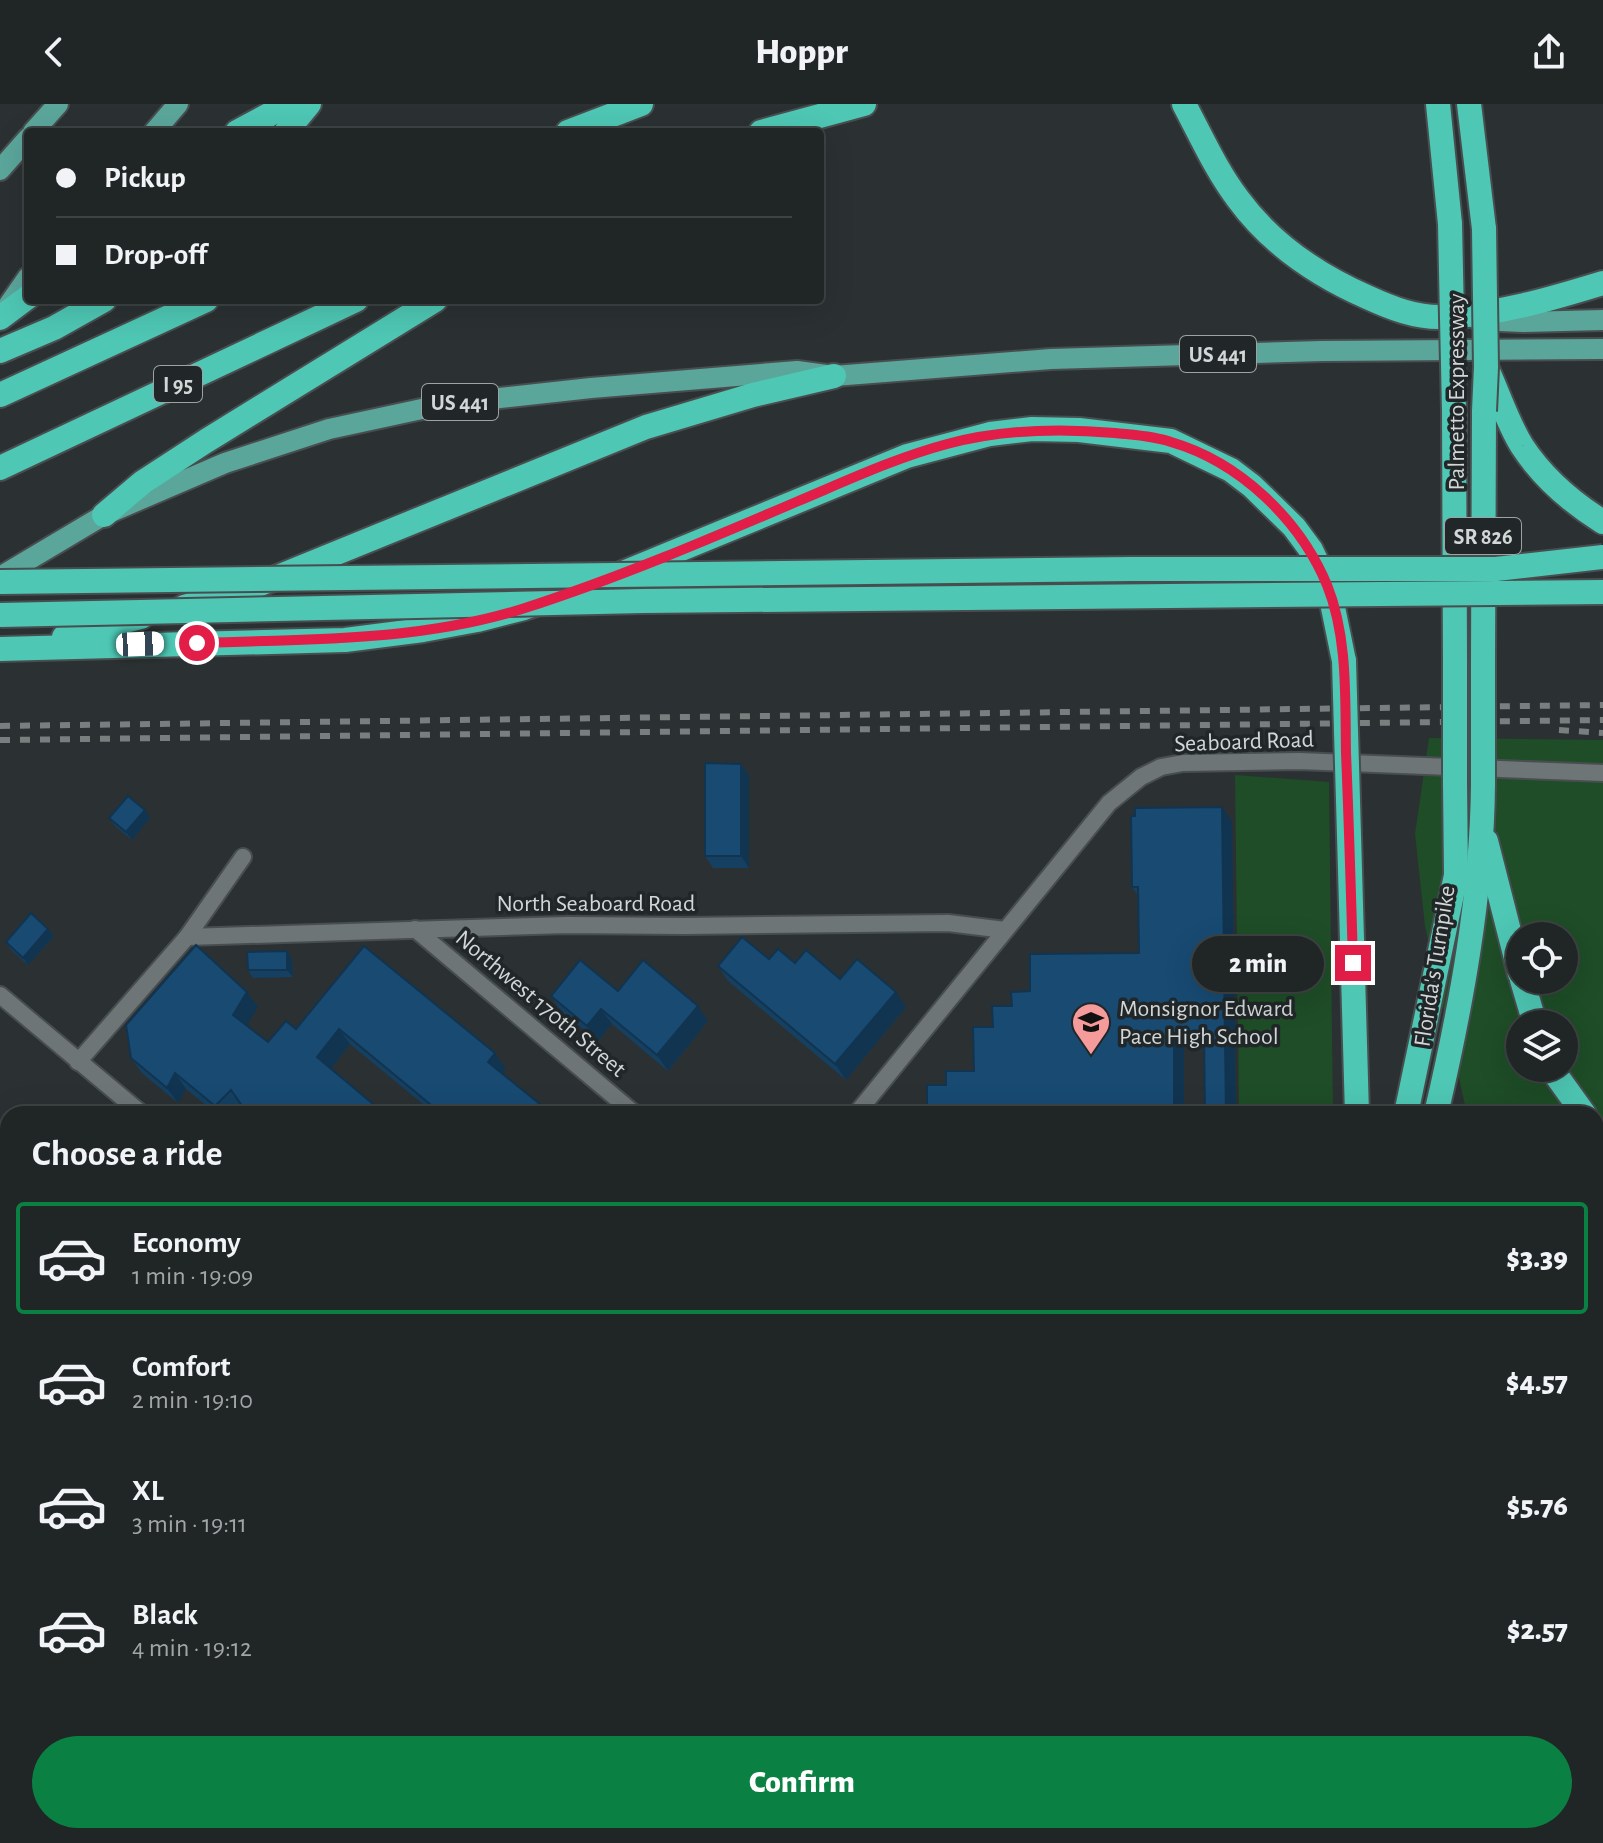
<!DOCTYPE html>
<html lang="en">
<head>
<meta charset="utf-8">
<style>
  :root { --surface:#202526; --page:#2d3132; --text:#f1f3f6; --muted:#a2a5a7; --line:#3d4243; --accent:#0b8043 }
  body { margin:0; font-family:"Alegreya Sans",sans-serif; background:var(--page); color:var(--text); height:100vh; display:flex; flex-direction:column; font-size:30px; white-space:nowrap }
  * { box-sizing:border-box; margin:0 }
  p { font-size:26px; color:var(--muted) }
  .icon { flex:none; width:44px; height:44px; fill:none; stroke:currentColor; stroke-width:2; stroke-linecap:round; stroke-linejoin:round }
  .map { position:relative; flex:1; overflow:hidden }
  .side { position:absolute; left:0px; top:1002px; width:1604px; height:738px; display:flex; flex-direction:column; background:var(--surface); border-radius:24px 24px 0 0; box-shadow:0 8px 32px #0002,0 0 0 2px var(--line) }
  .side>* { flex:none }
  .top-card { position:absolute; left:24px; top:24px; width:800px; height:176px; border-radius:8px; box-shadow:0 8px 32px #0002,0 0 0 2px var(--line); display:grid; align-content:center; height:176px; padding:0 32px; background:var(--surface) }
  .buttons { position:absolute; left:1506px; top:818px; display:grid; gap:16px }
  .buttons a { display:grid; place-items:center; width:72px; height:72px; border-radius:50%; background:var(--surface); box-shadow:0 8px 32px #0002,0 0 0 2px var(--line); font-size:40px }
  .end { position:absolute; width:36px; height:36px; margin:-18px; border:10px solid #e11d48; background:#fff; box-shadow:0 0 0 4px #fff }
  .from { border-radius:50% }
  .bubble { position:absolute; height:56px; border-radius:28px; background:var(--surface); box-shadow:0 8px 32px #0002,0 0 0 2px var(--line); font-size:26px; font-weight:800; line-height:56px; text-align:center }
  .car { position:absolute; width:24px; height:48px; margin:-24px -12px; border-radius:10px; box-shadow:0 0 6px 2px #0007; background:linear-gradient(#fff 24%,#345 0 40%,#fff 0 76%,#345 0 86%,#fff 0) }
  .top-card b { display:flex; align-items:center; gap:28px; height:76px; font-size:30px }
  .top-card b+b { border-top:2px solid var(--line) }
  .top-card i { width:20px; height:20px; background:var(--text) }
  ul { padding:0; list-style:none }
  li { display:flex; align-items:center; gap:24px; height:112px; margin:0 16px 12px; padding:0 16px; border:4px solid transparent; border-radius:8px }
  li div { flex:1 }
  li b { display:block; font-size:30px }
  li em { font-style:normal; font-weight:800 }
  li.selected { border-color:var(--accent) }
  li>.icon { width:72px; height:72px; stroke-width:1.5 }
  h2 { padding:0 32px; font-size:36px; line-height:96px }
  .action { display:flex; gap:16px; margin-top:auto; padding:16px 32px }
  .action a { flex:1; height:92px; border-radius:48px; background:var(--accent); color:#fff; font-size:32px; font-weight:800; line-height:92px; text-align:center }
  header { display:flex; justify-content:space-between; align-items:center; height:104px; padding:0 32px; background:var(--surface); font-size:36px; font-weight:800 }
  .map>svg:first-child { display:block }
  .green { fill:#1e4d27; fill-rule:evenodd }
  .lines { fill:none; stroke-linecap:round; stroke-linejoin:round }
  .street-casing { stroke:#484e4f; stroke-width:20 }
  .secondary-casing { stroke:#484e4f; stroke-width:20 }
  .primary-casing { stroke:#484e4f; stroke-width:24 }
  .highway-casing { stroke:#484e4f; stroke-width:28 }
  .street { stroke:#6e7576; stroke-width:16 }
  .secondary { stroke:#648e89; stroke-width:16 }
  .primary { stroke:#5ba69b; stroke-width:20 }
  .highway { stroke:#4ec7b4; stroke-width:24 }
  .rail { stroke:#797e7e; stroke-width:6; stroke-dasharray:10 10; stroke-linecap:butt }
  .highway-bridge-casing { stroke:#484e4f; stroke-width:28; stroke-linecap:butt }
  .highway-bridge { stroke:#4ec7b4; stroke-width:24 }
  .wall { fill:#154062 }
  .shaded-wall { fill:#113450 }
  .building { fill:#184a72; stroke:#113450; stroke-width:2 }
  .route { stroke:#e11d48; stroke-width:10 }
  .labels { text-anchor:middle; stroke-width:7; stroke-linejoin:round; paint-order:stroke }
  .shield { fill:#212728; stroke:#9da2a2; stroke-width:2 }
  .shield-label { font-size:22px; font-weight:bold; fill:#d2d6d6 }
  .street-label { font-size:24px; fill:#d2d6d6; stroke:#212728 }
  .poi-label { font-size:24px; fill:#d2d6d6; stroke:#212728; text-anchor:start }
</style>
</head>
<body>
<header><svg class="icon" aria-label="back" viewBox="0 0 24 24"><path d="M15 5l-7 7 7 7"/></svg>Hoppr<svg class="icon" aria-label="share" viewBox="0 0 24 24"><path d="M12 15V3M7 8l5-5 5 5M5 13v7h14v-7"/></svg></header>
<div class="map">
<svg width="1603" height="1739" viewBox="0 0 1603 1739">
  <rect width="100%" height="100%" fill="#2b3132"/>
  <g class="green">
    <path d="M1429 634 1603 636V1283L1596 1280V1010H1467L1425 822 1415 730ZM1520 832H1564V876H1520ZM1520 920H1564V964H1520Z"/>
    <polygon points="1235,671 1329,678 1333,1010 1239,1010"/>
    <polygon points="0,1451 8,1451 8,1732 494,1732 494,1739 0,1739"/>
    <polygon points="1603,1459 1603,1702 1596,1701 1596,1460"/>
    <path d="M1114 1732H1235C1224 1739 1141 1739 1125 1738 1119 1737 1119 1736 1114 1732Z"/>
    <polygon points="1305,1732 1353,1732 1353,1739 1298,1739"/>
    <polygon points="1424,1732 1516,1732 1525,1739 1425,1739"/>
  </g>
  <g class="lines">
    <g class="street-casing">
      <g id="street">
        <polyline points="415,825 635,1010"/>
        <polyline points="187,833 567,821 684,822 948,819 1005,826"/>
        <polyline points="0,891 142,1010"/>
        <polyline points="78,958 187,833 243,753"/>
        <polyline points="856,1010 1109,699 1141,673 1161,663 1183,659 1299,657 1603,669"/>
      </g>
    </g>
    <g class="secondary-casing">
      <g id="secondary">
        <polyline points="518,1732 518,1739"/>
        <polyline points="560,1732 560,1739"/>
      </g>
    </g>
    <g class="primary-casing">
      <g id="primary">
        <polyline points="33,28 58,0"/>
        <polyline points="154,28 178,0"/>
        <polyline points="0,66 28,34"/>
        <polyline points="3,209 28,173"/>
        <polyline points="1478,216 1523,218 1603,216"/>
        <polyline points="0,473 104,411 225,359 329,325 445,300 591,284 797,267 834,272 1051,255 1322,247 1603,245"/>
        <polyline points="1596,1362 1603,1362"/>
        <polyline points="0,1387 8,1387"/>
        <polyline points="0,1425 8,1425"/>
      </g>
    </g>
    <g class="highway-casing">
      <g id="highway">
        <path d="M1184 0C1201 32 1216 66 1238 95 1271 140 1317 171 1367 193 1391 204 1416 214 1443 213 1497 211 1551 195 1603 179"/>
        <polyline points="1438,0 1450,120"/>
        <polyline points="1469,0 1484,125"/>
        <polyline points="237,28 289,0"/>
        <polyline points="286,28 309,0"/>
        <polyline points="568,28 641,0"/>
        <polyline points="761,28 864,0"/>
        <polyline points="0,214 28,193"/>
        <polyline points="0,247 54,224 104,196"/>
        <path d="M1486 263C1498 288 1507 318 1522 342 1543 374 1571 398 1603 418"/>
        <polyline points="0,291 206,196"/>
        <polyline points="1454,307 1455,557"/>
        <polyline points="0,364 356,196"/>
        <polyline points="104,411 143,378 206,337 435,196"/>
        <polyline points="184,503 253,483 646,323 753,291 834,272"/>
        <polyline points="64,533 141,513"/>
        <polyline points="0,545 345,536 423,526 477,516 524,504 606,476 907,352 990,330 1032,325 1079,326 1171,337 1231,366 1252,382 1294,423 1311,446 1329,484 1344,557"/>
        <polyline points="1483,558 1484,307"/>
        <polyline points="1486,737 1520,870"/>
        <polyline points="1522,876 1535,920"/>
        <polyline points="1551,964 1584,1010"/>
        <polyline points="1406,1010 1456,771 1455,679"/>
        <path d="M1436 1010C1461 903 1482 791 1483 680"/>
        <polyline points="1596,1027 1603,1037"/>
        <polyline points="1596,1404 1603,1404"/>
        <polyline points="1596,1453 1603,1451"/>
        <polyline points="991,1732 997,1739"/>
        <polyline points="1075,1732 1085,1739"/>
        <polyline points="1404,1732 1405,1739"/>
        <polyline points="1556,1732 1563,1739"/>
        <polyline points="1258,1739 1268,1732"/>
        <polyline points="1369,1739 1369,1732"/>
      </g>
    </g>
    <use href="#street" class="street"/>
    <use href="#secondary" class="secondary"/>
    <use href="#primary" class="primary"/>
    <use href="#highway" class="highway"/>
    <g class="rail">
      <polyline points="0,622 1603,601"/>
      <polyline points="1559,626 1603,629"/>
      <polyline points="0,636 1603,616"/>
    </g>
    <g class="highway-bridge-casing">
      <g id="highway-bridge">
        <polyline points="1450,120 1454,307"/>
        <polyline points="1484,125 1486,263 1484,307"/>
        <polyline points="0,478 1131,465 1496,465 1603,453"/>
        <polyline points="0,511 643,497 1603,488"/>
        <polyline points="1344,557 1357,1010"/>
        <polyline points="1455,557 1455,679"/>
        <polyline points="1483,680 1483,558"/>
      </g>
    </g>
    <use href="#highway-bridge" class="highway-bridge"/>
  </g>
  <g class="wall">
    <polygon points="741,660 749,671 749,764 713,764 705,752"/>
    <polygon points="109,714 150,714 132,736 115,722"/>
    <polygon points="1232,717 1236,1010 1205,1010 1204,944 1184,944 946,981 974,967 993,923 1012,902 1139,849 1138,792 1132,783"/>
    <polygon points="48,825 54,832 28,861 11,846 6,838"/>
    <polygon points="364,842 506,965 502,969 552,1010 435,1010 350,940 331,965 385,1010 248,1010 242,1002 233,1010 217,1010 186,985 178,999 142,969 131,954 258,903 246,921 268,938 296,925"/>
    <polygon points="292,855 293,873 253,874 248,866"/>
    <polygon points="769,855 795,859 840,875 906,903 846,976 728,877 718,862"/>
    <polygon points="618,887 708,917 668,967 612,920 598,937 561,907 551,892"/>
    <polygon points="8,1087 8,1127 0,1120 0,1097"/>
    <polygon points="728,1732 758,1732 758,1739 733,1739"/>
  </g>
  <g class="shaded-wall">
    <polygon points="741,660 749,671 749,764 741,752"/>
    <polygon points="1222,703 1232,717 1236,1010 1226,1010"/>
    <polygon points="145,706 150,714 132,736 126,728"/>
    <polygon points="48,825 54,832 28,861 23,854"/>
    <polygon points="287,847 292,855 293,873 287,866"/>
    <polygon points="247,888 258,903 244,926 233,911"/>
    <polygon points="896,888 906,903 846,976 835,960"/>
    <polygon points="698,902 708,917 668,967 657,951"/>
    <polygon points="601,905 612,920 598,937 587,922"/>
    <polygon points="339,925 350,940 328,969 317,953"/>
    <polygon points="1174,929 1184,944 1184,1010 1174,1010"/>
    <polygon points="495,949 506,965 499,973 488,958"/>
    <polygon points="175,969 186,985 178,999 167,984"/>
    <polygon points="248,1002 254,1010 248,1010 245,1006"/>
  </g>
  <g class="building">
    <polygon points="705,659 741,660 741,752 705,752"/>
    <polygon points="128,692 145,706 126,728 109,714"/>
    <polygon points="1222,703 1226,1010 1205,1010 1204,929 1174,929 1174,1010 927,1010 927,981 946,981 946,967 974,967 973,923 993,923 992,902 1012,902 1011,888 1030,887 1030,850 1139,849 1138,783 1132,783 1131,712 1135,712 1135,704"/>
    <polygon points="31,809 48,825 23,854 6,838"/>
    <polygon points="742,833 769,855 778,845 795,859 806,846 840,875 857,855 896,888 835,960 718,862"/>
    <polygon points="196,841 247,888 233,911 268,938 286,917 296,925 364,842 495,949 488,958 552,1010 442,1010 339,925 317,953 385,1010 258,1010 248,1002 245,1006 231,986 215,1002 175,969 167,984 131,954 126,921"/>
    <polygon points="287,847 287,866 248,866 247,848"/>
    <polygon points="580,856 618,887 643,856 698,902 657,951 601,905 587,922 551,892"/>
    <polygon points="8,1087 8,1122 0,1115 0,1097"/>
    <polygon points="369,1732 377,1732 399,1735 398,1739 368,1739"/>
  </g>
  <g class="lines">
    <path class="route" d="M197 539C307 535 419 538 525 504 618 474 707 436 796 398 846 377 895 354 947 340 1003 325 1058 324 1115 329 1133 331 1154 332 1171 338 1240 358 1300 416 1327 481 1348 533 1345 594 1346 649 1349 719 1351 789 1353 859"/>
  </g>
  <defs>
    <g id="school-pin" transform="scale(2)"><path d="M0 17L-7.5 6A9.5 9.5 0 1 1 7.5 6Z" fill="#f59b9b" stroke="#212728"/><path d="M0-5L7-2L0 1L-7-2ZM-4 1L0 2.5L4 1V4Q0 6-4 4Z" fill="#111"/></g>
  </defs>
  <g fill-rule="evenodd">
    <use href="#school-pin" x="1091" y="918"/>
  </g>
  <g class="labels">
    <g class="shield">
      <rect x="1180" y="232" width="76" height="36" rx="6"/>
      <rect x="154" y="262" width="48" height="36" rx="6"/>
      <rect x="422" y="280" width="76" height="36" rx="6"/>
      <rect x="1445" y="414" width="76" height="36" rx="6"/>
    </g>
    <g class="shield-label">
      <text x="1218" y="258">US 441</text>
      <text x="178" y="288">I 95</text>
      <text x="460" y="306">US 441</text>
      <text x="1483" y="440">SR 826</text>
    </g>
    <g class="street-label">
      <text transform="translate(1456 288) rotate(-90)" y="8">Palmetto Expressway</text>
      <text transform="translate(1244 637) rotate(-2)" y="8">Seaboard Road</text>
      <text x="596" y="807">North Seaboard Road</text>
      <text transform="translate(1434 862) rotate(-81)" y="8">Florida's Turnpike</text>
      <text transform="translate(541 899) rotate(40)" y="8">Northwest 170th Street</text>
    </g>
    <g class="poi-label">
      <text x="1119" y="912">Monsignor Edward<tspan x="1119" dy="28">Pace High School</tspan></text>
    </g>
  </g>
</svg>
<div class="buttons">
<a><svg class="icon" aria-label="locate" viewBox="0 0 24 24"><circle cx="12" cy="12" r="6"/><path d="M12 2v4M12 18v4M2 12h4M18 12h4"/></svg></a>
<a><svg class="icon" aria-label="layers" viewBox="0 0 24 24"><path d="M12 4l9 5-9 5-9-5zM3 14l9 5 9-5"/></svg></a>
</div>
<i class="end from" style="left:197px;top:539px"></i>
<i class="end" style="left:1353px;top:859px"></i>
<div class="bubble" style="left:1192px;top:832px;width:132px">2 min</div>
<i class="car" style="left:140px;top:540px;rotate:88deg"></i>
<div class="top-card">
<b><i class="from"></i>Pickup</b>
<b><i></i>Drop-off</b>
</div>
<section class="side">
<h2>Choose a ride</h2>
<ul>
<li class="selected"><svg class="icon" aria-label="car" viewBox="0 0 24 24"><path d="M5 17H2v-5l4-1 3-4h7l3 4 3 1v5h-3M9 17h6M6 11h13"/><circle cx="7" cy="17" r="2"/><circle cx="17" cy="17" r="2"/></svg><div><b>Economy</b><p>1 min · 19:09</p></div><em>$3.39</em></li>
<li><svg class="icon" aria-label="car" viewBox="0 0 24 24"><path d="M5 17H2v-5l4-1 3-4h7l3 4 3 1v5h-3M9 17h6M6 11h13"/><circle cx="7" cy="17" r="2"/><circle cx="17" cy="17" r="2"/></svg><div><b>Comfort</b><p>2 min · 19:10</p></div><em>$4.57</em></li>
<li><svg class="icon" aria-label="car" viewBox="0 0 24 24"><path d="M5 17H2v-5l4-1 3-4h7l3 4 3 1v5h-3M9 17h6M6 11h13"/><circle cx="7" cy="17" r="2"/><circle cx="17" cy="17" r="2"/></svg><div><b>XL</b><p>3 min · 19:11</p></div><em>$5.76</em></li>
<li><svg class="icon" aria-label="car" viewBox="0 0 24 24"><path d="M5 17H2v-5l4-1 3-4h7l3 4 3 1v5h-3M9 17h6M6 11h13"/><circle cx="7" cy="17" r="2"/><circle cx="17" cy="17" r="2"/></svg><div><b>Black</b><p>4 min · 19:12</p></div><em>$2.57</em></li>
</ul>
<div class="action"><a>Confirm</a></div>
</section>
</div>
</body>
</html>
